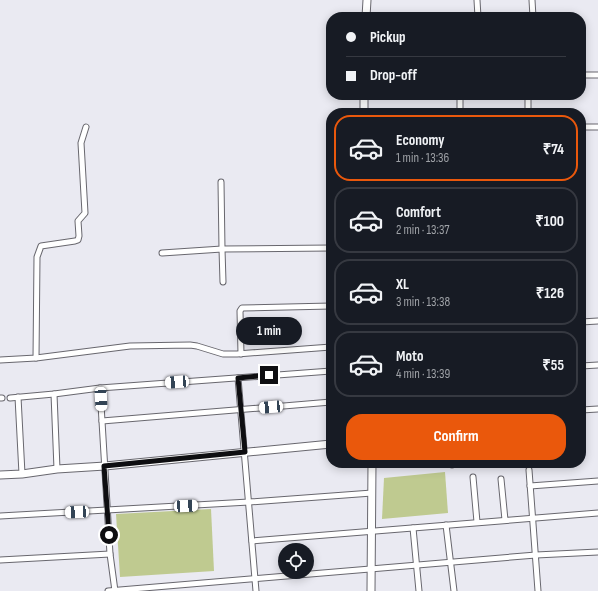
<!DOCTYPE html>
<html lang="en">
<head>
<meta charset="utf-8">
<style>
  :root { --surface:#171b24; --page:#20242c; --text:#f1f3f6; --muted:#9ea1a6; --line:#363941; --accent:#ea580c }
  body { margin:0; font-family:"Sofia Sans Condensed",sans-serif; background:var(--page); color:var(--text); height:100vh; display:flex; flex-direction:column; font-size:15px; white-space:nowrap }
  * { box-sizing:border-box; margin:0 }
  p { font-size:13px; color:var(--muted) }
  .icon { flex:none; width:22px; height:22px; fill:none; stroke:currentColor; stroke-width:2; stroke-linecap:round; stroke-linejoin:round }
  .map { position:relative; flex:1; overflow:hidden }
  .side { position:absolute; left:326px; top:108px; width:260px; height:360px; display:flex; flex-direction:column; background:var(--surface); border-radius:16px; box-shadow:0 2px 10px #0003 }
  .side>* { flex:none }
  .top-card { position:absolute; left:326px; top:12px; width:260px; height:88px; border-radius:16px; box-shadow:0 2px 10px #0003; display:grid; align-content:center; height:88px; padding:0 20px; background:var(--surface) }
  .buttons { position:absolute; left:278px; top:543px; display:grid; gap:8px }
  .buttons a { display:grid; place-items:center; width:36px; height:36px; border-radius:50%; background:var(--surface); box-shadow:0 2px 10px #0003; font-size:20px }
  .end { position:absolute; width:18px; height:18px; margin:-9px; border:5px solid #0e0e11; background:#fff; box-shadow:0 0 0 2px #fff }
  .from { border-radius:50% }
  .bubble { position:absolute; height:28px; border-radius:14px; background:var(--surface); box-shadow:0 2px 10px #0003; font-size:13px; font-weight:700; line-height:28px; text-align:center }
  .car { position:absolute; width:12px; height:24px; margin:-12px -6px; border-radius:5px; box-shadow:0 0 3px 1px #0007; background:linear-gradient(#fff 24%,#345 0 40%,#fff 0 76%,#345 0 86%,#fff 0) }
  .top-card b { display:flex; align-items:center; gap:14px; height:38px; font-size:15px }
  .top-card b+b { border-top:1px solid var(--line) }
  .top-card i { width:10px; height:10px; background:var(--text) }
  ul { padding:7px 0 0; list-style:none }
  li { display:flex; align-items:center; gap:12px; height:66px; margin:0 8px 6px; padding:0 12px; border:2px solid var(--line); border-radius:16px }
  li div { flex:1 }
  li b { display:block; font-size:15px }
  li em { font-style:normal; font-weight:700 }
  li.active { border-color:var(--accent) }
  li>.icon { width:36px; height:36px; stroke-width:1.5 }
  .button { display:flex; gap:8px; margin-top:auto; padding:8px 20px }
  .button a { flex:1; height:46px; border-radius:16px; background:var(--accent); color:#fff; font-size:16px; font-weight:700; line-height:46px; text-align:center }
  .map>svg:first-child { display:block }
  .green { fill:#bfca90 }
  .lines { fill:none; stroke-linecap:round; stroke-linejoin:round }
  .street-casing { stroke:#68676e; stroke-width:7 }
  .secondary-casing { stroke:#68676e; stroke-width:9 }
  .street { stroke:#fff; stroke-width:5 }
  .secondary { stroke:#fff; stroke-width:7 }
  .route { stroke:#0e0e11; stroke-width:5 }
</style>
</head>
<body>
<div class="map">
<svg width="598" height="591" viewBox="0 0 598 591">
  <rect width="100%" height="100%" fill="#eaeaf2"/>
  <g class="green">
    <polygon points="445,472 448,513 382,519 384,478"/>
    <polygon points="211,509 214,571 120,577 116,514"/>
  </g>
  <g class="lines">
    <g class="street-casing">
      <g id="street">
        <polyline points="477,0 478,17"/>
        <polyline points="532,0 533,17"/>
        <polyline points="581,75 598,75"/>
        <polyline points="460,95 460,113"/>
        <polyline points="528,113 528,95"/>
        <polyline points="581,127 598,127"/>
        <polyline points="221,182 222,249 331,248"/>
        <polyline points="162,253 222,249 223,282"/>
        <polyline points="581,322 598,321"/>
        <polyline points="241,354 240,311 242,308 331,306"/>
        <polyline points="36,358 37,257 41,246 75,241 78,240 79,236 78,221 85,213 81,143 86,127"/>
        <polyline points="0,360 36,358 130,346 190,345 197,346 223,354 237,354 331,347"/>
        <polyline points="581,366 598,365"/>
        <polyline points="238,378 256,591"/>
        <polyline points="100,388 110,554 115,591"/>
        <polyline points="54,394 57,469"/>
        <polyline points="18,397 22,474"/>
        <polyline points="0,398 2,398"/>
        <polyline points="10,398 54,394 100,388 331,371"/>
        <polyline points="581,410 598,409"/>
        <polyline points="102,421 331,402"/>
        <polyline points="452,463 452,465"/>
        <polyline points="529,470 538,591"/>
        <polyline points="473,477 477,522"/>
        <polyline points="501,479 505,520"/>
        <polyline points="530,486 598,481"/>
        <polyline points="0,516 249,502 372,493"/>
        <polyline points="446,525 454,591"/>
        <polyline points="413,528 419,591"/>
        <polyline points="252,541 598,513"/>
        <polyline points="0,560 110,554"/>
        <polyline points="108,591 536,555 598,552"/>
      </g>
    </g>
    <g class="secondary-casing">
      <g id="secondary">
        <polyline points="366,17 367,0"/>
        <polyline points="364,113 364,95"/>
        <polyline points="0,475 22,474 57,469 105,466 331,444"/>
        <polyline points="371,591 372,463"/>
      </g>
    </g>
    <use href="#street" class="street"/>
    <use href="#secondary" class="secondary"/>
  </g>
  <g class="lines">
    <polyline class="route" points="109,535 104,466 245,452 238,378 269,375"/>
  </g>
</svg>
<div class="buttons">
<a><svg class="icon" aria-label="locate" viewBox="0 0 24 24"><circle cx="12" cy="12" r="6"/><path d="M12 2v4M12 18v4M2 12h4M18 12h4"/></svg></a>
</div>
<i class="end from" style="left:109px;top:535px"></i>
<i class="end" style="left:269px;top:375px"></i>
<div class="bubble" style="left:236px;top:317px;width:66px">1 min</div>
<i class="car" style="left:177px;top:382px;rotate:266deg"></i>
<i class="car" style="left:101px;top:399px;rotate:177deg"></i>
<i class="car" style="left:271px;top:407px;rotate:265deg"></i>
<i class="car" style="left:186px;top:506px;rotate:87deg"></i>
<i class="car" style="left:77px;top:512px;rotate:267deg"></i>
<div class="top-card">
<b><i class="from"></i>Pickup</b>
<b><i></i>Drop-off</b>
</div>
<section class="side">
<ul>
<li class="active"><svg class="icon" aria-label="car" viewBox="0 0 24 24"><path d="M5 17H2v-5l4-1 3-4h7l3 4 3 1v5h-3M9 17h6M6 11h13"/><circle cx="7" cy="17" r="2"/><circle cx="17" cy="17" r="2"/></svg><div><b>Economy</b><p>1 min · 13:36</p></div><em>₹74</em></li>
<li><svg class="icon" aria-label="car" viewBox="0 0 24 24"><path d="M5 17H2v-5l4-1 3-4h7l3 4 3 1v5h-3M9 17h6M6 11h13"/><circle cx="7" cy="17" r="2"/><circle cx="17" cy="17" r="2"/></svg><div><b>Comfort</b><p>2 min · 13:37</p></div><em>₹100</em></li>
<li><svg class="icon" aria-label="car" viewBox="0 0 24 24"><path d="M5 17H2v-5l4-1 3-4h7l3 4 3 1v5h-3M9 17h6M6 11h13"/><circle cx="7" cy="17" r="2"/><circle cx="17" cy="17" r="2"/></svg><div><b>XL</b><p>3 min · 13:38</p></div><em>₹126</em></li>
<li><svg class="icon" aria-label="car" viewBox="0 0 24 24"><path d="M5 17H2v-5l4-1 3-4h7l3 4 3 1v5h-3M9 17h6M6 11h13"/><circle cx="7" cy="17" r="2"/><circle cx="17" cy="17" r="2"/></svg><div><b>Moto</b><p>4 min · 13:39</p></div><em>₹55</em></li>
</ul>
<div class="button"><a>Confirm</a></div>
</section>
</div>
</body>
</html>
